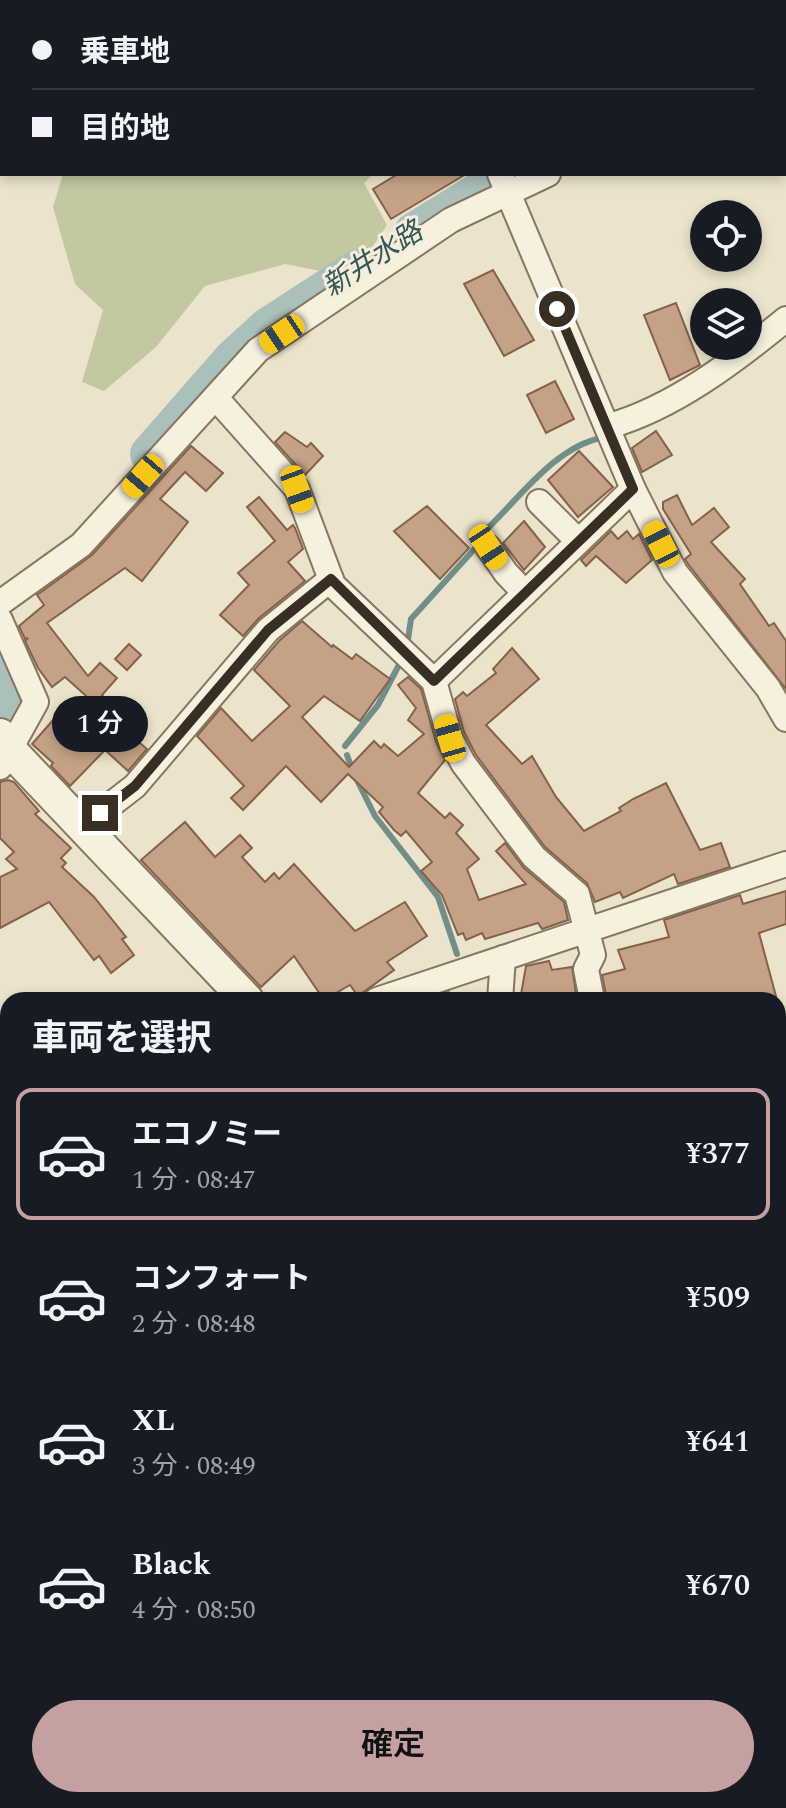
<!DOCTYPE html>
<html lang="ja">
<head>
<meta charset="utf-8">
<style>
  :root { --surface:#171b24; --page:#20242c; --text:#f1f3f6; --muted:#9ea1a6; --line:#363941; --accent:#c5a0a0 }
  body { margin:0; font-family:Spectral,"Noto Sans JP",serif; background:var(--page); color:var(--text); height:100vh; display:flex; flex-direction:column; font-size:30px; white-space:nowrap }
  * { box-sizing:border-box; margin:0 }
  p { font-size:26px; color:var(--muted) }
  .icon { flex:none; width:44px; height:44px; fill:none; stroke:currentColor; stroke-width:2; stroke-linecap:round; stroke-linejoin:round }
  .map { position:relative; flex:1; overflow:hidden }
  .details { position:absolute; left:0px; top:992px; width:786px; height:816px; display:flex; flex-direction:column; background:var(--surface); border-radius:24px 24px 0 0; box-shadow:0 4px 12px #0003 }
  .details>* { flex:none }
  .top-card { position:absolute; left:0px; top:0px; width:786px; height:176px; box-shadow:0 4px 12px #0003; display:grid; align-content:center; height:176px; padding:0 32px; background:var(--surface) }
  .controls { position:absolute; left:690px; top:200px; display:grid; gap:16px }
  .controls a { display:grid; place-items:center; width:72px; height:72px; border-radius:50%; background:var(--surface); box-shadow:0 4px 12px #0003; font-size:40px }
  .end { position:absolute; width:36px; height:36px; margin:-18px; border:10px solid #382e22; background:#fff; box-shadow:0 0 0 4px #fff }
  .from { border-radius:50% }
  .bubble { position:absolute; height:56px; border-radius:28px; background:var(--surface); box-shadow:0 4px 12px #0003; font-size:26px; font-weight:600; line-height:56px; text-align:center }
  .car { position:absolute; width:24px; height:48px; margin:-24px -12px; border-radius:10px; box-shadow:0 0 6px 2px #0007; background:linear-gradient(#f5c518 24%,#345 0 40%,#f5c518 0 76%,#345 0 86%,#f5c518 0) }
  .top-card b { display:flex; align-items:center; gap:28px; height:76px; font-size:30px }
  .top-card b+b { border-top:2px solid var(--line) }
  .top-card i { width:20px; height:20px; background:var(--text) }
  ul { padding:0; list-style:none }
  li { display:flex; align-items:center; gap:24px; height:132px; margin:0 16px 12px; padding:0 16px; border:4px solid transparent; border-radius:16px }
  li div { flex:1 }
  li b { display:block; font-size:30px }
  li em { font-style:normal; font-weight:600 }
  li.selected { border-color:var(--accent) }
  li>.icon { width:72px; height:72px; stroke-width:1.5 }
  h2 { padding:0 32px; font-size:36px; line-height:96px }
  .action { display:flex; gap:16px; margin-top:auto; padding:16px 32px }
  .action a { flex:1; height:92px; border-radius:48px; background:var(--accent); color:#111; font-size:32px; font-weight:600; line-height:92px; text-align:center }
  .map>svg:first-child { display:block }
  .green { fill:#c2c89f }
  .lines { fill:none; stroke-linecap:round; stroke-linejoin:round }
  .stream { stroke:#728e88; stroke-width:6 }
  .river { stroke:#abc0bb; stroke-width:38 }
  .building { fill:#c5a285; stroke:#836249; stroke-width:2 }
  .minor-casing { stroke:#867661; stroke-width:28 }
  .tertiary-casing { stroke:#867661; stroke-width:36 }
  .minor { stroke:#f6f0de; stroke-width:24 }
  .tertiary { stroke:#f6f0de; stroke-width:32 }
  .rail-casing { stroke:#382e22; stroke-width:9 }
  .rail { stroke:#f3edda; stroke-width:6; stroke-dasharray:18; stroke-linecap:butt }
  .route { stroke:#382e22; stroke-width:10 }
  .labels { text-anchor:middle; stroke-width:6; stroke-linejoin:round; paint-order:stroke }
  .water-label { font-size:28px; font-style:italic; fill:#335656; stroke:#f3edda }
</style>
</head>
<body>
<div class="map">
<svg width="786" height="1808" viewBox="0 0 786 1808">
  <rect width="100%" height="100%" fill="#ebe3cb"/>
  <g class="green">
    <polygon points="132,0 786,0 786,4 133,2"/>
    <polygon points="63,174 373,174 364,183 387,225 371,249 331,273 285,264 205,286 156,347 104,391 82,382 103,310 75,284 53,207"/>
  </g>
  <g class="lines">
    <g class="stream">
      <path d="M488 528C520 497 556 447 601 438"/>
      <polyline points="407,646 411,619 478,545"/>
      <polyline points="345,746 378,705 401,661"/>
      <polyline points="347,755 352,769"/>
      <polyline points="357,780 375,816 438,897 457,954"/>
      <polyline points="444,1000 448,986"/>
      <polyline points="778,1266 786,1268"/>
      <polyline points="778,1412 786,1412"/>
      <polyline points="0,1489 8,1488"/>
      <polyline points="0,1495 8,1495"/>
    </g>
    <g class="river">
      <polyline points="784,3 786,1"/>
      <polyline points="413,232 489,185 514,174"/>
      <polyline points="149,454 232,359 267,327 358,268"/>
      <path d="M0 649C19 695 24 698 0 744"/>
      <polyline points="0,1483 8,1482"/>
    </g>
  </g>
  <g class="building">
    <polygon points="398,174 466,174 391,219 373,189"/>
    <polygon points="493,270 534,340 504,356 464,284"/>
    <polygon points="676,303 700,365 670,380 644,315"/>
    <polygon points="555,381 574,419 546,433 527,395"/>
    <polygon points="656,431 672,455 642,472 632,448"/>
    <polygon points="285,432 307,447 311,443 323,456 305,475 275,442"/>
    <polygon points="191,446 223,473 206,491 185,472 160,499 188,522 142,581 125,568 47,623 88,676 100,663 117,678 102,695 111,706 104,712 65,677 52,687 38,668 25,641 28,638 25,639 19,626 44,605 37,595 92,555"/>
    <polygon points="579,451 613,487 578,517 548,480"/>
    <polygon points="677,495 692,525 714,508 729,527 711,542 745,579 740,584 769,626 774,623 786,641 786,689 688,564 685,559 691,554 663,509 663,502"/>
    <polygon points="259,497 287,530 293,525 295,528 303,549 288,562 305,581 259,618 243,636 220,615 249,585 238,573 275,541 247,507"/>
    <polygon points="427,506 469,548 440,579 394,531"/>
    <polygon points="524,521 545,547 524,570 503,543"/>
    <polygon points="611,531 618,539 627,531 633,539 639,534 652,560 626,583 596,556 586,566 581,560"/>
    <polygon points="302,621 332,647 333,645 352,659 356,654 390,679 360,721 324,696 302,717 349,767 374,741 381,748 384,744 398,756 424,734 408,720 416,708 398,685 408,677 421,689 436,742 445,760 418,793 445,818 450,813 463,825 456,833 479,859 467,869 479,900 526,884 496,851 505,843 524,868 564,902 568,920 542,929 538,923 485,939 482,933 466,940 463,933 458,935 442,895 421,871 432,862 406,831 401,836 394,830 379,812 383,807 348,774 321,802 286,766 243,810 231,798 244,786 197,736 221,708 252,741 290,706 254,670 279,641"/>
    <polygon points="129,644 141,655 127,670 115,659"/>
    <polygon points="512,648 539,679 486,725 522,764 532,756 556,797 584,831 621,811 619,808 633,799 666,783 700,850 721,843 730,867 678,884 674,874 623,898 620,892 595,902 587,883 545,847 476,755 464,732 455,699 463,692 467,696 496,673 493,669"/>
    <polygon points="94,709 123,735 126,731 147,749 128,771 105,750 70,786 51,766 53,763 32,744 54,719 71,734"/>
    <polygon points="8,780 14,782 39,811 35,814 71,848 61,858 66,863 62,867 94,897 126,937 122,939 134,955 111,973 99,956 94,960 49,902 0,928 0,877 17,869 6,859 14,852 0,838 0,782"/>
    <polygon points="185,822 215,857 240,835 252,848 242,857 265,882 274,873 279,879 294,864 355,931 405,902 427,936 387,962 394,970 358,996 350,985 324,1000 294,956 261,987 141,860"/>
    <polygon points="786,891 786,924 759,933 777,1000 607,1000 602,975 625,969 618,950 669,937 664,920 740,895 743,904"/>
    <polygon points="549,961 552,970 572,967 577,1000 520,1000 526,966"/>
  </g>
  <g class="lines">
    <g class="minor-casing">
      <g id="minor">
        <polyline points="432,0 433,2"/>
        <polyline points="784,23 786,21"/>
        <polyline points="500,174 633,489 675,572 768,688 786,719"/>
        <polyline points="216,398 297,489 333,585 434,681 450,738 463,763 534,857 577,894 593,955 586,969 592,1000"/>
        <path d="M609 426C673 408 735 361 786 319"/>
        <polyline points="539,502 578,541"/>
        <polyline points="488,547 506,573 525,593"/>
        <polyline points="0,603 81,545 258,350 451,220 548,174"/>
        <polyline points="0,620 36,702 0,767"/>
        <polyline points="434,681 633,489"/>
        <polyline points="82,827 135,786 268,630 331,579"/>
        <polyline points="377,1000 786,864"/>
        <polyline points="500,1000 503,958"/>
        <polyline points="781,1041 786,1057"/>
        <polyline points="778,1090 786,1089"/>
        <polyline points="0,1133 8,1130"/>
        <polyline points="778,1165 786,1164"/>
        <polyline points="778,1334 786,1333"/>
        <polyline points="778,1748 786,1749"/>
        <polyline points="541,1800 542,1808"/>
        <polyline points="364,1808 366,1800"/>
        <polyline points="699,1808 701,1800"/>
      </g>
    </g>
    <g class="tertiary-casing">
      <g id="tertiary">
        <polyline points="0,735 10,750 247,1000"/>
        <polyline points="0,1526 8,1525"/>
        <polyline points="778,1595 786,1596"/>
      </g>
    </g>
    <use href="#minor" class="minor"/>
    <use href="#tertiary" class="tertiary"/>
    <g class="rail-casing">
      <g id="rail">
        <polyline points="778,1228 786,1226"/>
        <polyline points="778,1241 786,1239"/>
        <polyline points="0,1419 8,1417"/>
      </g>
    </g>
    <use href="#rail" class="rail"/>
  </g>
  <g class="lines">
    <polyline class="route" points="100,813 135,786 268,630 331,579 434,681 633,489 557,309"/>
  </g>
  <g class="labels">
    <g class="water-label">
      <text transform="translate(372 258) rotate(-33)" y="10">新井水路</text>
    </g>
  </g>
</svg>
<div class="controls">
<a><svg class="icon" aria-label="locate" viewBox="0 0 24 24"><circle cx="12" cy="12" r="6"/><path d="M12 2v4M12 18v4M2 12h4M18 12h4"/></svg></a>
<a><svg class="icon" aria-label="layers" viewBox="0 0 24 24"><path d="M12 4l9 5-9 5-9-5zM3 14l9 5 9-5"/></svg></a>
</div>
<i class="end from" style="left:557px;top:309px"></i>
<i class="end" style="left:100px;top:813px"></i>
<div class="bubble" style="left:52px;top:696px;width:96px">1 分</div>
<i class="car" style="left:282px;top:334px;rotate:236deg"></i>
<i class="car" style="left:143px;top:476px;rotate:221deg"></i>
<i class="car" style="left:297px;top:489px;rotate:160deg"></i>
<i class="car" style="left:661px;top:544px;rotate:333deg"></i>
<i class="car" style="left:488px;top:547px;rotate:147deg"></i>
<i class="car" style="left:450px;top:738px;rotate:344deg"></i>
<div class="top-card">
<b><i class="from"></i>乗車地</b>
<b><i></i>目的地</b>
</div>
<section class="details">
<h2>車両を選択</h2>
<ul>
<li class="selected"><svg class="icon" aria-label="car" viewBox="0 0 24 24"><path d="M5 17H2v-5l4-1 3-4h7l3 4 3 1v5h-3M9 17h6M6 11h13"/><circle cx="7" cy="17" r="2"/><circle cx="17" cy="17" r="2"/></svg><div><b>エコノミー</b><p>1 分 · 08:47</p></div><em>¥377</em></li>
<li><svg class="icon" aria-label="car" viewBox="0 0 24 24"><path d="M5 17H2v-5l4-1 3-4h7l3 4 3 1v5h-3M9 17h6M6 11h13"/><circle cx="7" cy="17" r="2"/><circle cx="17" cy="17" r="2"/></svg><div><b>コンフォート</b><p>2 分 · 08:48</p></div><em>¥509</em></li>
<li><svg class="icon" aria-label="car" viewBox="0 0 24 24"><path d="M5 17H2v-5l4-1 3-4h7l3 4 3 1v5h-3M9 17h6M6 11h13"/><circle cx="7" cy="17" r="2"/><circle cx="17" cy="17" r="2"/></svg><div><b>XL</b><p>3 分 · 08:49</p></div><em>¥641</em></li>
<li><svg class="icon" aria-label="car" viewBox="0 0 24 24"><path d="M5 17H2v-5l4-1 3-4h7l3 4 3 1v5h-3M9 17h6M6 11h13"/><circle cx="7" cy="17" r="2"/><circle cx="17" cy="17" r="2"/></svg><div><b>Black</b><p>4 分 · 08:50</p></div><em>¥670</em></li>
</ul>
<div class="action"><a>確定</a></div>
</section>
</div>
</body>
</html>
